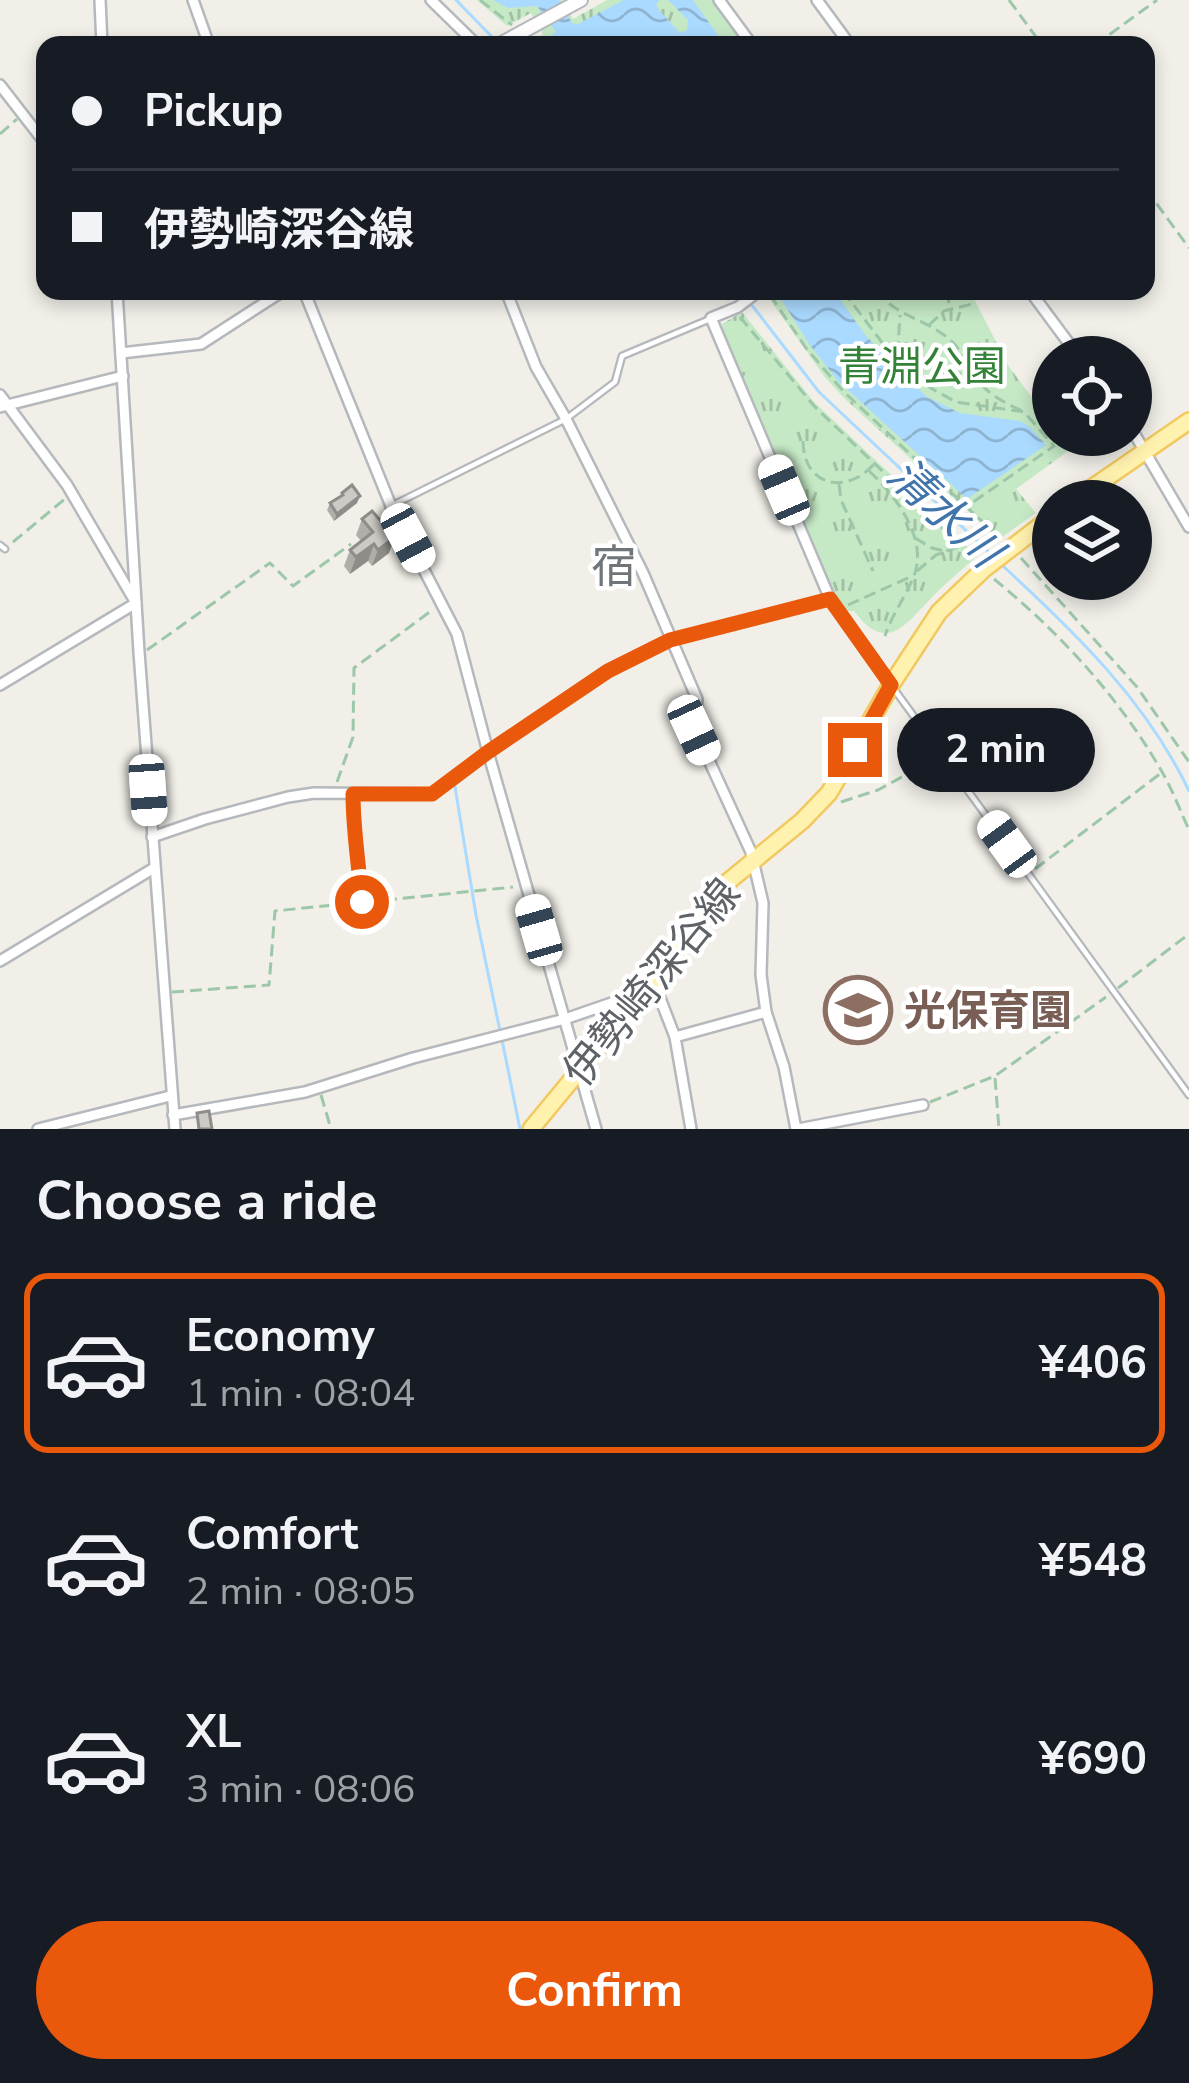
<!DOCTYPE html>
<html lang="en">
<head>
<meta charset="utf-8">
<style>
  :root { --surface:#171b24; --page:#242831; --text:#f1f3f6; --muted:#9ea1a6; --line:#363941; --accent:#ea580c }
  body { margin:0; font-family:"Nunito Sans","Noto Sans JP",sans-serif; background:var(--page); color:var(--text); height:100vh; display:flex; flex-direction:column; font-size:45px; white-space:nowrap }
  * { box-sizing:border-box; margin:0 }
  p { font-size:39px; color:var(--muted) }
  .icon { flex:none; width:66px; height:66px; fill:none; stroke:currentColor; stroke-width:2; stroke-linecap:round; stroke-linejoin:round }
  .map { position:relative; height:1129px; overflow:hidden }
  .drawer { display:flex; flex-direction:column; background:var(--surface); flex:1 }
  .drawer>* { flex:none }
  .guide { position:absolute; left:36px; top:36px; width:1119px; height:264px; border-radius:24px; box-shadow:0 6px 18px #0003; display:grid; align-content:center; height:264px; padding:0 36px; background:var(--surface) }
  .controls { position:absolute; left:1032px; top:336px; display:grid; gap:24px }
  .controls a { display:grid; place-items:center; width:120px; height:120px; border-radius:50%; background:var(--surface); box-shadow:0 6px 18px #0003; font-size:60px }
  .end { position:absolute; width:54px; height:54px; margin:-27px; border:15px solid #ea580c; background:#fff; box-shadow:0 0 0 6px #fff }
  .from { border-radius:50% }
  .bubble { position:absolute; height:84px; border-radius:42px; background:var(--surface); box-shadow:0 6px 18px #0003; font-size:39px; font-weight:700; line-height:84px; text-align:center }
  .car { position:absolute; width:36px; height:72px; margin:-36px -18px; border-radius:15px; box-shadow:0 0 9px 3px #0007; background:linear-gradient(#fff 24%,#345 0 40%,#fff 0 76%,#345 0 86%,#fff 0) }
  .guide b { display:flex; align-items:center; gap:42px; height:114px; font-size:45px }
  .guide b+b { border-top:3px solid var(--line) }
  .guide i { width:30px; height:30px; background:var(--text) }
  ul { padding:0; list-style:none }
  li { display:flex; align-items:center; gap:36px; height:180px; margin:0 24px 18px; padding:0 12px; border:6px solid transparent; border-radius:24px }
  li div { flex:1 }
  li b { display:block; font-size:45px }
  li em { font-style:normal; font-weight:700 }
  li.on { border-color:var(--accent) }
  li>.icon { width:108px; height:108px; stroke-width:1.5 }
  h2 { padding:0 36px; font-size:54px; line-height:144px }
  .primary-button { display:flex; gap:24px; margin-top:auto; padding:24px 36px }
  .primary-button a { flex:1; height:138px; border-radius:72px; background:var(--accent); color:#fff; font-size:48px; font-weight:700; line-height:138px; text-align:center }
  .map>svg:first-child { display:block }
  .grass { fill:url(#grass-tufts) }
  .water { fill:url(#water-waves) }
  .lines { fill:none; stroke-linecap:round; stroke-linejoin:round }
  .stream { stroke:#aadaff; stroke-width:3 }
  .service-casing { stroke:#b5b8bc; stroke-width:9 }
  .minor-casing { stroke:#b5b8bc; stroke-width:14 }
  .tertiary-casing { stroke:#b5b8bc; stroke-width:16 }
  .primary-casing { stroke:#f2c960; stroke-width:20 }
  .path { stroke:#9cc7a9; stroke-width:3; stroke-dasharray:12 6; stroke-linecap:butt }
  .service { stroke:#fff; stroke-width:4.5 }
  .minor { stroke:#fff; stroke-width:9 }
  .tertiary { stroke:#fff; stroke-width:12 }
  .primary { stroke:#fff2af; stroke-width:15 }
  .wall { fill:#afaea9 }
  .shaded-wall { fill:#8f8d8a }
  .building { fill:#cccac5; stroke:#8f8d8a; stroke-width:3 }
  .route { stroke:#ea580c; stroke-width:15 }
  .labels { text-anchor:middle; stroke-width:9; stroke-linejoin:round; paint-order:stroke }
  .park-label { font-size:42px; fill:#348238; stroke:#fff }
  .street-label { font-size:42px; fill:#5f6368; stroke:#fff }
  .education-label { font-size:42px; font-weight:bold; fill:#785e54; stroke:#fff; text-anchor:start }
  .water-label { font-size:45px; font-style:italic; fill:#4174aa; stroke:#fff }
  .neighbourhood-label { font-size:45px; fill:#70757a; stroke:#fff }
</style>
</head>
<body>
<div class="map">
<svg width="1189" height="1129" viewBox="0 0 1189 1129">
  <defs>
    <pattern id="grass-tufts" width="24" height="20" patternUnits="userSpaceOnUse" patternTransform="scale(3)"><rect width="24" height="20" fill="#c5e8c5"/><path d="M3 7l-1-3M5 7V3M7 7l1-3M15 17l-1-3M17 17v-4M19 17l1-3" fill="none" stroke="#a3c0a4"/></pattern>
    <pattern id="water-waves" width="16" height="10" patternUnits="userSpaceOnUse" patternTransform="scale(3)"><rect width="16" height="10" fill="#aadaff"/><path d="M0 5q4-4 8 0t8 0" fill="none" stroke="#8eb4d2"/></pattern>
  </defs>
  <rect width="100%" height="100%" fill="#f1efe8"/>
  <g class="grass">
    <polygon points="477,0 562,0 573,19 607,0 713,0 746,45 530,45 528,43 543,34 531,13 507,26"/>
    <polygon points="769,291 970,291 1009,367 1053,425 1053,435 1060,435 1071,449 1016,489 1036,513 999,539 845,399 824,376 766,294"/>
    <path d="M742 312 814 402 977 556C963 569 948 581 935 594 908 621 888 657 854 611H845L834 596 723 334 722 324Z"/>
  </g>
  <g class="water">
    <polygon points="493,0 559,0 572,23 578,24 624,0 660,0 656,4 659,10 680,33 687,30 688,20 668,0 693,0 725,45 548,45 550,36 556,32 537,6 508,8"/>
    <polygon points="776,291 834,291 867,337 927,397 960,413 1020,421 1030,427 1046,445 967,499 839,382 809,344"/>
  </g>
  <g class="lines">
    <g class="stream">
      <polyline points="456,0 497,42"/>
      <polyline points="741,291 819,392 991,554"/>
      <path d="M1002 565C1075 633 1146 700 1189 791"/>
      <polyline points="454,781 476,915 500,1031"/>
      <polyline points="502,1040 520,1129"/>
    </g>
    <g class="service-casing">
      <g id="service">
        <polyline points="391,506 566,419 615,382 622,356 710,319"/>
        <polyline points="0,545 5,549"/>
        <polyline points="673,640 830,599"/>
        <polyline points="894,689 1189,1095"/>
        <polyline points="353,794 353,833 358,853 362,902"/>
      </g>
    </g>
    <g class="minor-casing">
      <g id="minor">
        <polyline points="100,0 102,45"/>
        <polyline points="193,0 209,45"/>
        <polyline points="431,0 477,45"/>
        <polyline points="719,0 752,45"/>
        <polyline points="817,0 850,45"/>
        <polyline points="0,85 45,143"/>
        <polyline points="117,291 139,652 175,1129"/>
        <polyline points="304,291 391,506 457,634 488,752 596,1129"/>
        <polyline points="506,291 536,367 566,419 643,573 697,699 695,730 751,852 763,903 761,975 766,1012 784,1067 796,1129"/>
        <polyline points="759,291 738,307 711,318 830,599 891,685"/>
        <polyline points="1030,291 1079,357"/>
        <polyline points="121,353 201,344 283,291"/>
        <polyline points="0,395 67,485 136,603 0,685"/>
        <polyline points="0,407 123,376"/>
        <polyline points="1131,428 1189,527"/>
        <polyline points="152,837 205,819 288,797 314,793 432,794 488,752 607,671 670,640"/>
        <polyline points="0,961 154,868"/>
        <polyline points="653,980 675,1037 691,1129"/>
        <polyline points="675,1037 766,1012"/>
        <polyline points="173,1115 305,1092 413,1058 565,1019 643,992"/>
        <polyline points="38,1129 170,1096"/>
        <polyline points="798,1129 923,1105"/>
      </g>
    </g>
    <g class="tertiary-casing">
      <polyline id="tertiary" points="498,45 581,0"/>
    </g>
    <g class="primary-casing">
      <g id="primary">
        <polyline points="1073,501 1189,421"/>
        <polyline points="531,1129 645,991 724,885 802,821 829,793 891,685 939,612 984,569 1053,516"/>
      </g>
    </g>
    <g class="path">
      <polyline points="480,0 512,25"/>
      <polyline points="1009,0 1042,45"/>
      <polyline points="1095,45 1157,0"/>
      <polyline points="0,134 17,119"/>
      <polyline points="1146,189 1189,248"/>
      <polyline points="723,291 729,300"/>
      <polyline points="843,291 884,345 929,387 956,402 1024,412 1054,446 966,507"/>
      <path d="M876 291C898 317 923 318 948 338 964 351 969 369 982 385 992 397 1008 404 1022 411"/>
      <polyline points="948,291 949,308"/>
      <polyline points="770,295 806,348 843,391 1002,540"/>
      <polyline points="740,317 815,407 976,560"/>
      <polyline points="929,325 944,311 972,304"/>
      <polyline points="894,352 898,346 900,315"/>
      <path d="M803 441C803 486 846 496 874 464"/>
      <path d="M869 471C894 494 927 536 915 573 907 595 892 614 885 636"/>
      <polyline points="839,484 841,500 873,571"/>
      <polyline points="915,538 932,548 944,551"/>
      <polyline points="13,542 66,498"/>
      <polyline points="1021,558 1137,687 1189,762"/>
      <polyline points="917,571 936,555 960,546"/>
      <path d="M994 579C1060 633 1118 696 1161 770 1172 789 1180 810 1189 830"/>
      <polyline points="848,605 910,577"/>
      <polyline points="147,650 270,563 293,586 351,544"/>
      <polyline points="337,782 353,737 354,668 431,611"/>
      <polyline points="841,802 878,790 935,759"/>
      <polyline points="1035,869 1161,773"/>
      <polyline points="367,902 513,887"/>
      <polyline points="1118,988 1189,934"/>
      <polyline points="172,992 269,985 275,911 352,903"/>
      <polyline points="995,1078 999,1129"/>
      <polyline points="321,1095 331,1129"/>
      <polyline points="930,1102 995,1076 1106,997"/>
    </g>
    <use href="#service" class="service"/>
    <use href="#minor" class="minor"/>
    <use href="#tertiary" class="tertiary"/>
    <use href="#primary" class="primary"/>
  </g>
  <g class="wall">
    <polygon points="342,493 357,503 334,521 327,510 330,503 340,497"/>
    <polygon points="362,519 389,553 372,566 368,561 350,574 344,566 350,550 361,541 356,535"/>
  </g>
  <g class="shaded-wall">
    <polygon points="360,496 357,503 334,521 337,514"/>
    <polygon points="395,537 389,553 372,566 378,550"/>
    <polygon points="374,544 368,561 350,574 356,557"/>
  </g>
  <g class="building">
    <polygon points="352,485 360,496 337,514 330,503 343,495 342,493"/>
    <polygon points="372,511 395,537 378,550 374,544 356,557 350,550 373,532 362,519"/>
    <polygon points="209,1111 212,1129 199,1129 197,1113"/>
  </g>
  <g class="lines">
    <path class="route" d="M362 902C359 866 353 831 353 794H432L488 752 608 671 670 640 830 599 891 685 855 750"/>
  </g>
  <defs>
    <g id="school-ring" transform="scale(3.45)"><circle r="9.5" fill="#fff" stroke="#8d6e63" stroke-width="1.5"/><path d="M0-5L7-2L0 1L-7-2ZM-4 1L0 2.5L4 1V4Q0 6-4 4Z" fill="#8d6e63"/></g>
  </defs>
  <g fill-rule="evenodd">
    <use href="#school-ring" x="858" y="1010"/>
  </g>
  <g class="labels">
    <g class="park-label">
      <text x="922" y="381">青淵公園</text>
    </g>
    <g class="street-label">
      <text transform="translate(651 982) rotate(-51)" y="15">伊勢崎深谷線</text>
    </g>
    <g class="education-label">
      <text x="904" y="1025">光保育園</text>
    </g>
    <g class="water-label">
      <text transform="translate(945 512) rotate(43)" y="16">清水川</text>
    </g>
    <g class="neighbourhood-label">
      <text x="614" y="582">宿</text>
    </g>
  </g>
</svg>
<div class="controls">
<a><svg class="icon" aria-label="locate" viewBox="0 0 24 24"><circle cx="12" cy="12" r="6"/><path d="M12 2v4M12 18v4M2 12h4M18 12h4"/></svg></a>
<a><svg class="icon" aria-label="layers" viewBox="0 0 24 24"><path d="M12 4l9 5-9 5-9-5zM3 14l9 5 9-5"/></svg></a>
</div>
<i class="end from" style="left:362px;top:902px"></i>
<i class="end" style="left:855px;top:750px"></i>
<div class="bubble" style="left:897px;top:708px;width:198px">2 min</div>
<i class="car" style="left:784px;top:490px;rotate:337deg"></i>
<i class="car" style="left:408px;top:538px;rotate:152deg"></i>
<i class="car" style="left:694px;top:730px;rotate:155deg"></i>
<i class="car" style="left:148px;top:790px;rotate:176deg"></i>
<i class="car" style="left:1007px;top:844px;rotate:324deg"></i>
<i class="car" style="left:539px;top:930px;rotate:344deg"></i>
<div class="guide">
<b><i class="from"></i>Pickup</b>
<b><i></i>伊勢崎深谷線</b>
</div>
</div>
<section class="drawer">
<h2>Choose a ride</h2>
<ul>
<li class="on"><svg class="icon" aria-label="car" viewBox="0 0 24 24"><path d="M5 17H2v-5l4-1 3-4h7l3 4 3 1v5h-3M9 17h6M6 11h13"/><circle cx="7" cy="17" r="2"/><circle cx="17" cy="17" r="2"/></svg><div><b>Economy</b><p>1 min · 08:04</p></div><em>¥406</em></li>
<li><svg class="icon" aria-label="car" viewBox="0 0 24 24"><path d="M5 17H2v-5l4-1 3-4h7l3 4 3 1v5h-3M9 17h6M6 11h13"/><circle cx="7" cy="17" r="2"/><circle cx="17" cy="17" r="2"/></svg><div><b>Comfort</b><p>2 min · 08:05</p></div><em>¥548</em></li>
<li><svg class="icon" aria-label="car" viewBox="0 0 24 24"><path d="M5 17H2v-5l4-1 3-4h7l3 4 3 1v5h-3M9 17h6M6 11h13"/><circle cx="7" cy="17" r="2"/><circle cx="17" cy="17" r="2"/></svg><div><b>XL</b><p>3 min · 08:06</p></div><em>¥690</em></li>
</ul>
<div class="primary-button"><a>Confirm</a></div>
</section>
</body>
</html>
